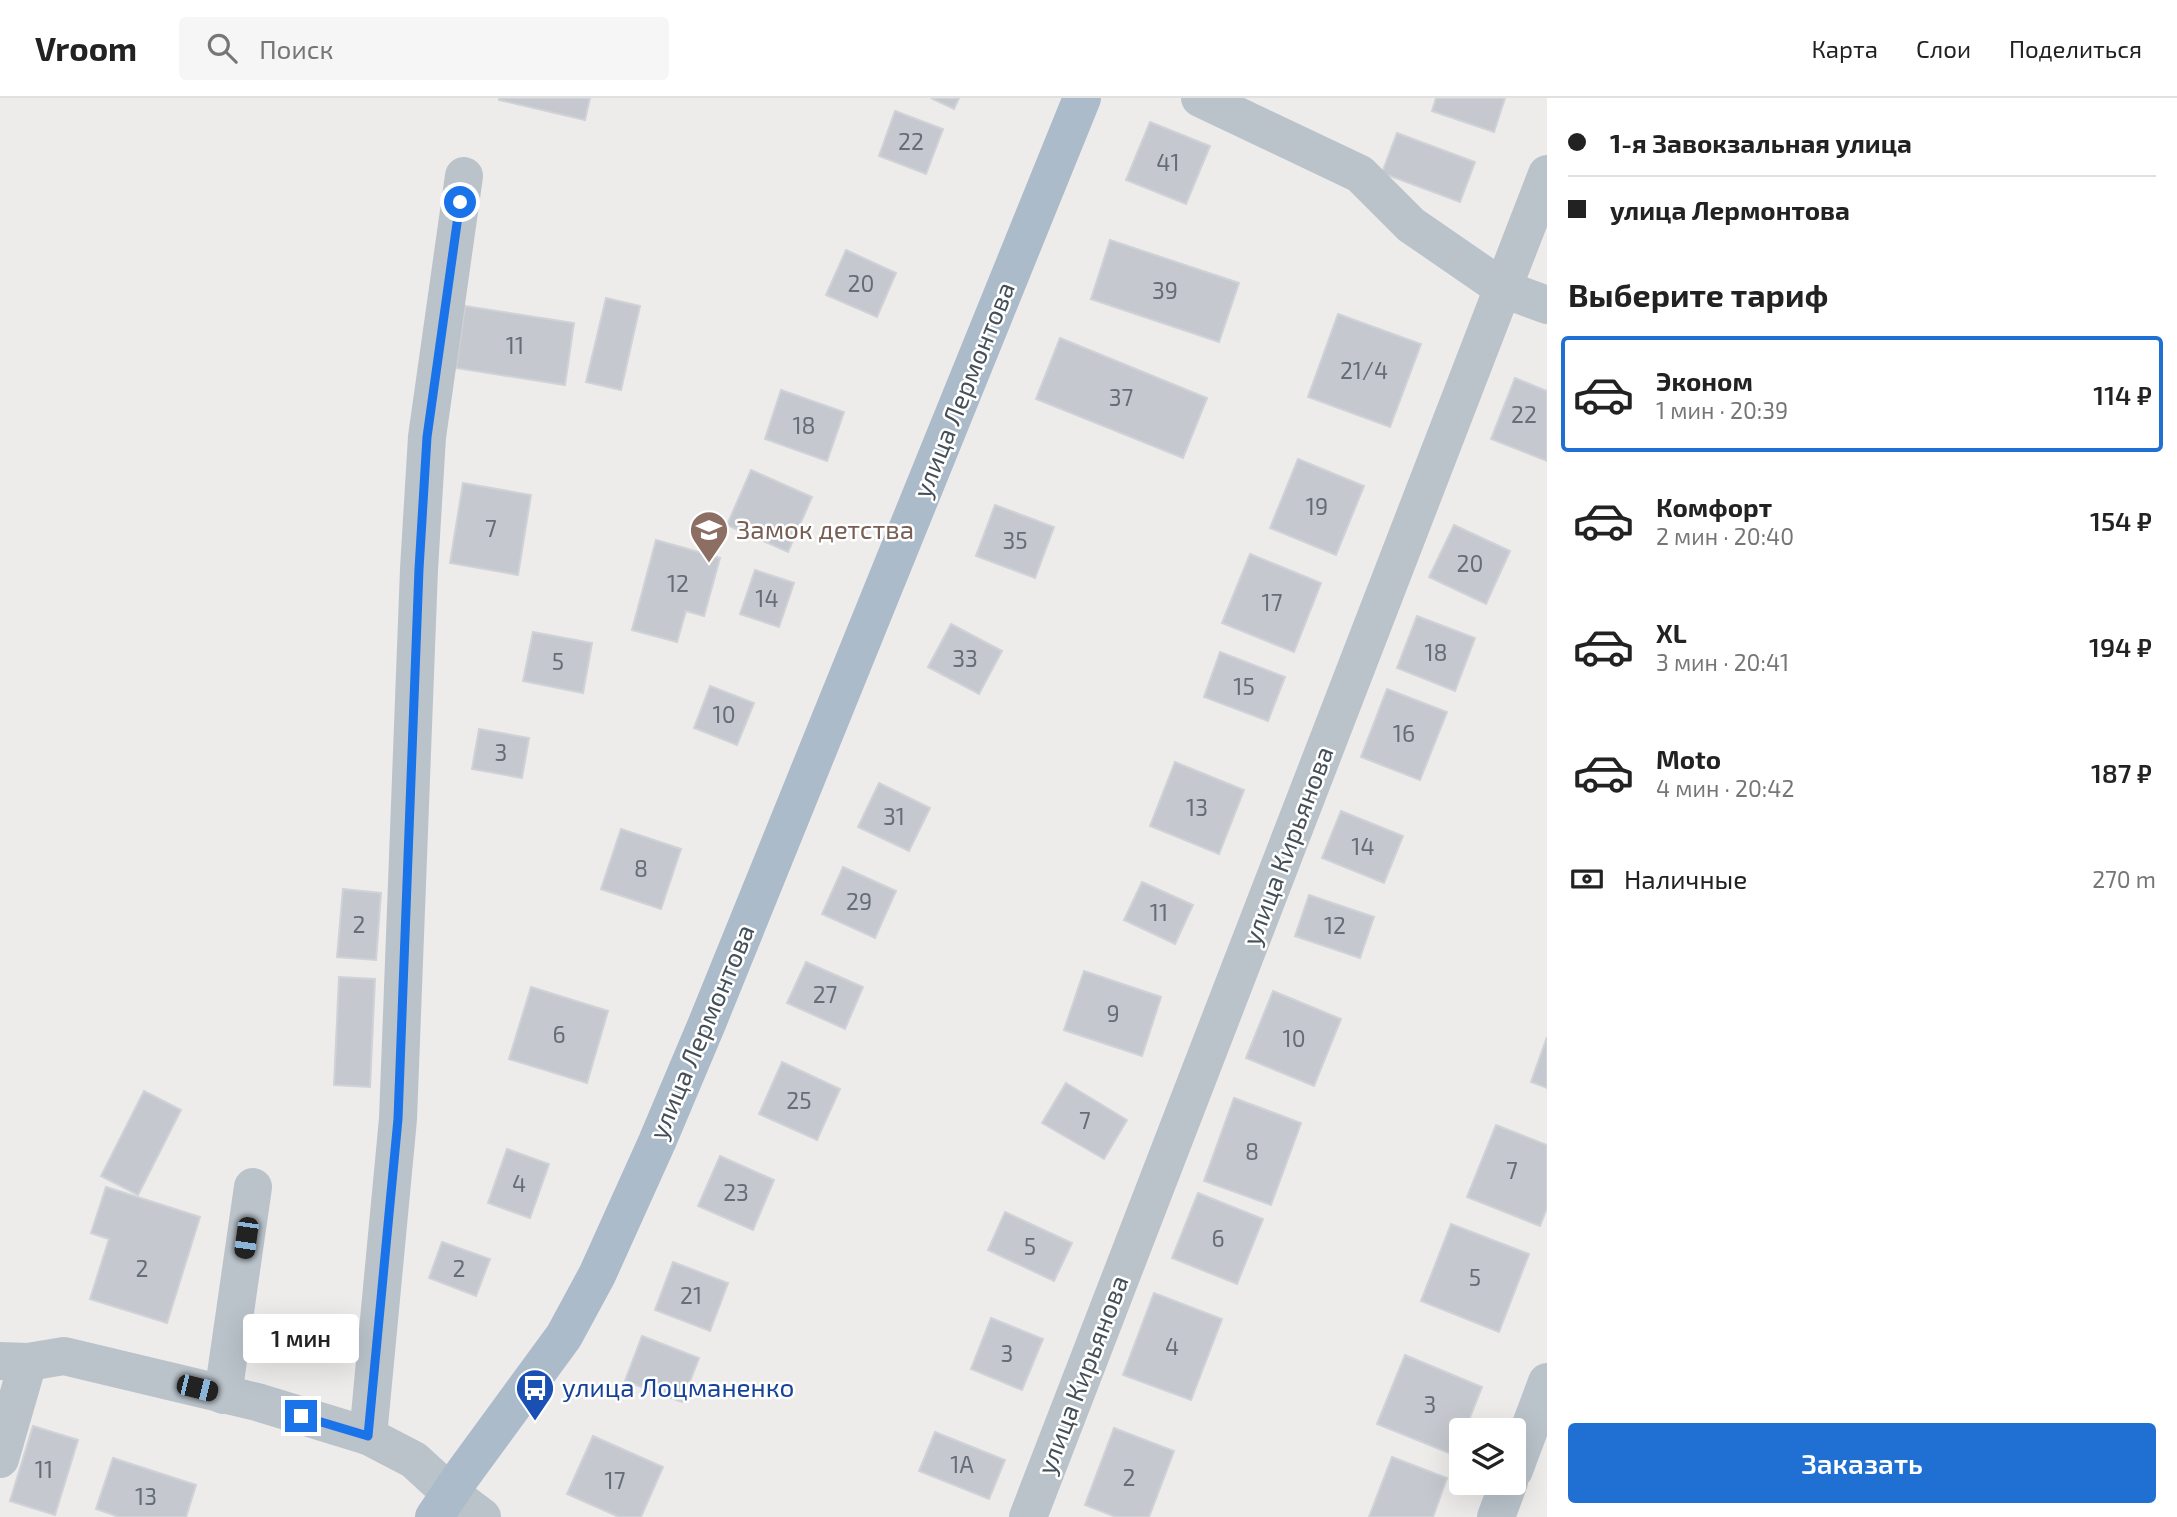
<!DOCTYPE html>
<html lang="ru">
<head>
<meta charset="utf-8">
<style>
  :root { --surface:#fff; --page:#f6f6f6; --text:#222; --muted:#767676; --line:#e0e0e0; --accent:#2070d3 }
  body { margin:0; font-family:"Exo 2",sans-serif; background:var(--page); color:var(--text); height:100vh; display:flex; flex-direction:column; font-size:26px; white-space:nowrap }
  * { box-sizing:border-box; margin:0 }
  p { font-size:23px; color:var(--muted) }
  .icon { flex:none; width:38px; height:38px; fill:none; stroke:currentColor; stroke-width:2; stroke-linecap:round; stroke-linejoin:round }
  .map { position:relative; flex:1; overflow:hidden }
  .sheet { display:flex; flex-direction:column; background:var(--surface); width:630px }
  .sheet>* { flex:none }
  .hud { display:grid; align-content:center; height:154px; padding:0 21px; background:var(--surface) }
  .controls { position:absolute; left:1449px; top:1320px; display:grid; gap:14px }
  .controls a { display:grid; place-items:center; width:77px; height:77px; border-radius:7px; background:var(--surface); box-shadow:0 7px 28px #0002; font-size:35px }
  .end { position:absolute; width:32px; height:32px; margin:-16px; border:9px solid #1a73e8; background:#fff; box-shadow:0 0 0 4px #fff }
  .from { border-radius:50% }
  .bubble { position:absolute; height:49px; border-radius:7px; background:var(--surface); box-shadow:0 7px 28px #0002; font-size:23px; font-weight:600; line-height:49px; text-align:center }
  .car { position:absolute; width:21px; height:42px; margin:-21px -10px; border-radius:9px; box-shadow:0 0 5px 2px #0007; background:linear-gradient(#222 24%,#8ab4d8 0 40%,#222 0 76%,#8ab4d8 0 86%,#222 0) }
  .hud b { display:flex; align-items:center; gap:24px; height:66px; font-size:26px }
  .hud b+b { border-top:2px solid var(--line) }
  .hud i { width:18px; height:18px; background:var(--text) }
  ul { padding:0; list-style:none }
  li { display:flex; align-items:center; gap:21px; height:116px; margin:0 14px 10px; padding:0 7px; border:4px solid transparent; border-radius:7px }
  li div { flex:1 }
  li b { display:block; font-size:26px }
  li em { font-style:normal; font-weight:600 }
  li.selected { border-color:var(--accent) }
  li>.icon { width:63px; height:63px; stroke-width:1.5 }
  h2 { padding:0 21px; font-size:32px; line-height:84px }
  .pay { display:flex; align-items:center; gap:18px; height:77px; padding:0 21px; font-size:26px }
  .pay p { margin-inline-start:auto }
  .primary-button { display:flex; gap:14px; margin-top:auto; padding:14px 21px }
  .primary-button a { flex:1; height:80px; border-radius:7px; background:var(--accent); color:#fff; font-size:28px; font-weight:600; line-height:80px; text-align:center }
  header { display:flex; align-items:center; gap:42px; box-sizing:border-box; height:98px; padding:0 35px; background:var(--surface); border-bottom:2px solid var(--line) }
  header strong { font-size:33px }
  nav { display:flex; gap:38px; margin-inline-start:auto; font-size:24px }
  .search { width:490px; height:63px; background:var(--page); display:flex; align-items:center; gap:18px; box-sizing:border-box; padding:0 24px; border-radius:7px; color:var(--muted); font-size:26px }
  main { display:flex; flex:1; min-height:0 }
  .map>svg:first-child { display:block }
  .building { fill:#c5c8ce; stroke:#cfd2d7; stroke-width:2 }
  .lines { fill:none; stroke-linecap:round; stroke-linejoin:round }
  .minor { stroke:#bac3ca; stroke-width:38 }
  .major { stroke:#abbbca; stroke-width:38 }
  .route { stroke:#1a73e8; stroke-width:9 }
  .labels { text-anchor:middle; stroke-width:5; stroke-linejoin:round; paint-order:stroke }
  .number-label { font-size:23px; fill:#656d76 }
  .street-label { font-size:26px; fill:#454f58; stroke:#fff }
  .education-label { font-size:26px; fill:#785e54; stroke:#fff; text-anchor:start }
  .transit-label { font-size:26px; fill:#164399; stroke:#fff; text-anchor:start }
</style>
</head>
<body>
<header>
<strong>Vroom</strong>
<div class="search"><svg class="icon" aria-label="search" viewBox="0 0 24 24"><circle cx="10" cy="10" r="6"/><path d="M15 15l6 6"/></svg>Поиск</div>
<nav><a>Карта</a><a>Слои</a><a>Поделиться</a></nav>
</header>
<main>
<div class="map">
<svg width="1547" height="1419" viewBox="0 0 1547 1419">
  <rect width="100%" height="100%" fill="#eeebeb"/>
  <g class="building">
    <polygon points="499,0 590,0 585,22 499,2"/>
    <polygon points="931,0 959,0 954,11"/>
    <polygon points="1436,0 1505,0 1494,34 1432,13"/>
    <polygon points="895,13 943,31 926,76 879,58"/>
    <polygon points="1150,24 1210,48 1186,106 1126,82"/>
    <polygon points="1397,35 1475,64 1460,104 1382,75"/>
    <polygon points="1110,142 1239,185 1219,244 1091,201"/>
    <polygon points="846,152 896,175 877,219 826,197"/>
    <polygon points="606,200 640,208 621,292 586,284"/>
    <polygon points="465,208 574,225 565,287 456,270"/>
    <polygon points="1338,216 1421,246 1390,329 1308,299"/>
    <polygon points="1060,240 1207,300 1183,360 1036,301"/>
    <polygon points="1515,280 1547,293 1547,363 1491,341"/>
    <polygon points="781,292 844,314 827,363 765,341"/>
    <polygon points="1298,361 1364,388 1336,457 1270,430"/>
    <polygon points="751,372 812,399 788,454 727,427"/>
    <polygon points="463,385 531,397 518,477 450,465"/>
    <polygon points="995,407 1054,429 1035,480 976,458"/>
    <polygon points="1454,427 1510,453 1486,506 1429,479"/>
    <polygon points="656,442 720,460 704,518 686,513 677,544 632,532"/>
    <polygon points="1250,456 1321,485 1294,554 1222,525"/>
    <polygon points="755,472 794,485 779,529 740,516"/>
    <polygon points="1417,518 1475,540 1455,593 1397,570"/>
    <polygon points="951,526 1002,553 979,596 928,569"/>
    <polygon points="533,534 592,545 583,595 523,583"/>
    <polygon points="1220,554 1285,579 1268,623 1204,599"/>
    <polygon points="710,588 754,605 737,647 694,630"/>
    <polygon points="1387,591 1447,614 1420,682 1361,659"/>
    <polygon points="479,631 529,640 522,680 472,671"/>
    <polygon points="1175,664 1244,692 1219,756 1150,728"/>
    <polygon points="879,685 930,710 909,753 858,729"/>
    <polygon points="1341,713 1403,738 1384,785 1322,760"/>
    <polygon points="621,731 681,751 661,811 601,791"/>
    <polygon points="843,769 896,793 875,840 822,816"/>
    <polygon points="1142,784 1193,807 1175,846 1124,822"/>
    <polygon points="343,791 381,795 376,862 337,859"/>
    <polygon points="1309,797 1374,819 1360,860 1295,838"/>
    <polygon points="806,864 863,889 845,931 787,905"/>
    <polygon points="1084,873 1161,899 1142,958 1064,932"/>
    <polygon points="339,879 375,881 370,989 334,987"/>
    <polygon points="531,889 608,913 587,985 509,961"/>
    <polygon points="1273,893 1341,921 1314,988 1246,960"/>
    <polygon points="1547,939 1547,990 1531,984"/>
    <polygon points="782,964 840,991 817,1042 759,1016"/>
    <polygon points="1066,985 1127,1022 1104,1061 1042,1025"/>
    <polygon points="144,993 181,1012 138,1097 101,1078"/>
    <polygon points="1234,1000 1301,1025 1271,1107 1204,1083"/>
    <polygon points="1496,1027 1547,1047 1547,1110 1540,1128 1467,1099"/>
    <polygon points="507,1051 549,1066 530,1120 488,1105"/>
    <polygon points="720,1058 774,1082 753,1132 698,1108"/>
    <polygon points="106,1089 200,1119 167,1225 90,1201 109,1141 91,1135"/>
    <polygon points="1198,1095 1263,1121 1237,1186 1172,1160"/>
    <polygon points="1005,1114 1072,1145 1054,1183 988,1152"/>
    <polygon points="1451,1126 1529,1156 1499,1234 1421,1203"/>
    <polygon points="442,1144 490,1161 476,1198 429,1180"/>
    <polygon points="673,1164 728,1185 710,1233 655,1212"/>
    <polygon points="1154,1195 1222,1221 1191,1302 1123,1277"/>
    <polygon points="991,1220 1043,1241 1022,1292 971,1271"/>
    <polygon points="642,1238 699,1260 682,1304 625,1283"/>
    <polygon points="1405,1257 1482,1289 1465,1332 1461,1332 1461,1340 1454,1357 1377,1326"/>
    <polygon points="33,1328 78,1342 55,1417 10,1403"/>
    <polygon points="1114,1330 1174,1353 1149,1419 1116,1419 1085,1407"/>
    <polygon points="935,1334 1005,1362 989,1401 919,1373"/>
    <polygon points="593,1338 663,1369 641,1419 619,1419 567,1396"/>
    <polygon points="1392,1359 1447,1380 1433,1419 1369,1419"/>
    <polygon points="113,1360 196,1387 186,1419 119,1419 96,1411"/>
  </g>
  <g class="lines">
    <g class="minor">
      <polyline points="1200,0 1360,76 1411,127 1504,191 1547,207"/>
      <polyline points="0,1263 28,1264 64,1258 257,1304 368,1338 414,1362 450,1395 482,1419"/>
      <polyline points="223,1297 253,1089"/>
      <polyline points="368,1338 398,1021 419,471 427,339 464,78"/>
      <polyline points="0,1361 28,1264"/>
      <polyline points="1514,1372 1547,1284"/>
      <polyline points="1028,1419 1547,76"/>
      <polyline points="1496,1419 1509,1384"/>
    </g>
    <polyline class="major" points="434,1419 463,1376 564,1238 597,1177 657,1044 708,923 1082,0"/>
  </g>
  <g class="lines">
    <polyline class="route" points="301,1318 368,1338 398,1021 419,471 427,339 460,104"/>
  </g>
  <defs>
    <g id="school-pin" transform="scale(2.0125)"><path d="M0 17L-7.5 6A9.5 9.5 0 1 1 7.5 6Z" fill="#8d6e63" stroke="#fff"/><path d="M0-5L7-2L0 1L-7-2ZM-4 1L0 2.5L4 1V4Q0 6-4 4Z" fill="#fff"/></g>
    <g id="bus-pin" transform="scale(2.0125)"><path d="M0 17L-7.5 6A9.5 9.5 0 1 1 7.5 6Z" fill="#1a4fb4" stroke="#fff"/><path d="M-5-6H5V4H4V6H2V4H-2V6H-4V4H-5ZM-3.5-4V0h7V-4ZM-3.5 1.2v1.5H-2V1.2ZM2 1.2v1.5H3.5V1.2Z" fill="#fff"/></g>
  </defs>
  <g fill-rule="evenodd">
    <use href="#school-pin" x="709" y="432"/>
    <use href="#bus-pin" x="535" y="1290"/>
  </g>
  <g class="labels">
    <g class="number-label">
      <text x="911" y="52">22</text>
      <text x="1168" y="73">41</text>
      <text x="861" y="194">20</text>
      <text x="1165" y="201">39</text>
      <text x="515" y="256">11</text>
      <text x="1364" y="281">21/4</text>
      <text x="1121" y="308">37</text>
      <text x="1524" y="325">22</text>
      <text x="804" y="336">18</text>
      <text x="1317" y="417">19</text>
      <text x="491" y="439">7</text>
      <text x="1015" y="451">35</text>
      <text x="1470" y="474">20</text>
      <text x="678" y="494">12</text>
      <text x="767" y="509">14</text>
      <text x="1272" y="513">17</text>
      <text x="1436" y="563">18</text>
      <text x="965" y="569">33</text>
      <text x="558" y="572">5</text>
      <text x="1244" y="597">15</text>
      <text x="724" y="625">10</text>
      <text x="1404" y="644">16</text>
      <text x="501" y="663">3</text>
      <text x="1197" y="718">13</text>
      <text x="894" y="727">31</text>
      <text x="1363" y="757">14</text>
      <text x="641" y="779">8</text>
      <text x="859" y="812">29</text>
      <text x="1159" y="823">11</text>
      <text x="359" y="835">2</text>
      <text x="1335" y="836">12</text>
      <text x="825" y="905">27</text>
      <text x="1113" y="924">9</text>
      <text x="559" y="945">6</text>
      <text x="1294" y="949">10</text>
      <text x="799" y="1011">25</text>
      <text x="1085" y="1031">7</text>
      <text x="1252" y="1062">8</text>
      <text x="1512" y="1081">7</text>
      <text x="519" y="1094">4</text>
      <text x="736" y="1103">23</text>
      <text x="1218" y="1149">6</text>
      <text x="1030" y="1157">5</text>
      <text x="142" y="1179">2</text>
      <text x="459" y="1179">2</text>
      <text x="1475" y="1188">5</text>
      <text x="691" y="1206">21</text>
      <text x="1172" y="1257">4</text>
      <text x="1007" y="1264">3</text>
      <text x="1430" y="1315">3</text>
      <text x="962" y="1375">1А</text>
      <text x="44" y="1380">11</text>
      <text x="1129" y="1388">2</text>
      <text x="615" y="1391">17</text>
      <text x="146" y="1407">13</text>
    </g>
    <g class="street-label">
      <text transform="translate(964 292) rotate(-68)" y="9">улица Лермонтова</text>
      <text transform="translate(1288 748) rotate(-69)" y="9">улица Кирьянова</text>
      <text transform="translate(702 934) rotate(-67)" y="9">улица Лермонтова</text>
      <text transform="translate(1083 1277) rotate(-69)" y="9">улица Кирьянова</text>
    </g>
    <g class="education-label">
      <text x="736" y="441">Замок детства</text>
    </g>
    <g class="transit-label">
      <text x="562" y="1299">улица Лоцманенко</text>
    </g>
  </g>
</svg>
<div class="controls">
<a><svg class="icon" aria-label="layers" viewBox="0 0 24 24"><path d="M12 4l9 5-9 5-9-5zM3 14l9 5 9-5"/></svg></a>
</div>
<i class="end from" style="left:460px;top:104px"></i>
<i class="end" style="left:301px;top:1318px"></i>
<div class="bubble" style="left:243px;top:1216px;width:116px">1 мин</div>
<i class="car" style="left:246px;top:1140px;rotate:188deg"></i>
<i class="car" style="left:197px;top:1290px;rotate:104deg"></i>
</div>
<section class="sheet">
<div class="hud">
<b><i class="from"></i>1-я Завокзальная улица</b>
<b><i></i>улица Лермонтова</b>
</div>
<h2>Выберите тариф</h2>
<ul>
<li class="selected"><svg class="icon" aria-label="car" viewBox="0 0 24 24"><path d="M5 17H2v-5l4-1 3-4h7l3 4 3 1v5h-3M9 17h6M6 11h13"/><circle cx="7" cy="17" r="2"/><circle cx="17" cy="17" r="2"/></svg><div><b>Эконом</b><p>1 мин · 20:39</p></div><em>114 ₽</em></li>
<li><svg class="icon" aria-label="car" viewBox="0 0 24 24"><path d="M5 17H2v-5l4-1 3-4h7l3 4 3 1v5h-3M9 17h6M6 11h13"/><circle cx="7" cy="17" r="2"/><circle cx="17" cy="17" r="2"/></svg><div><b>Комфорт</b><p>2 мин · 20:40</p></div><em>154 ₽</em></li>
<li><svg class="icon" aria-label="car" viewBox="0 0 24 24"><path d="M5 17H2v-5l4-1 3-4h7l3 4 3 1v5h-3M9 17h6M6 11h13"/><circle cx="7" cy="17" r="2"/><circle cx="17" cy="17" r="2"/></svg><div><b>XL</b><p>3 мин · 20:41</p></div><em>194 ₽</em></li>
<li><svg class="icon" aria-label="car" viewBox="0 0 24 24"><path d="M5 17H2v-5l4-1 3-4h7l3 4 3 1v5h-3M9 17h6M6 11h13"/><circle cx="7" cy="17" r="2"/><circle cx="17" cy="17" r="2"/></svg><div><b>Moto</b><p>4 мин · 20:42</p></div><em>187 ₽</em></li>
</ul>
<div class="pay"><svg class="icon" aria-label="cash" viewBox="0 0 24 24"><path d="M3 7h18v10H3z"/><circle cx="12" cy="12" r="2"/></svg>Наличные<p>270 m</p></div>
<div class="primary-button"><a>Заказать</a></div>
</section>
</main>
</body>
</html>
